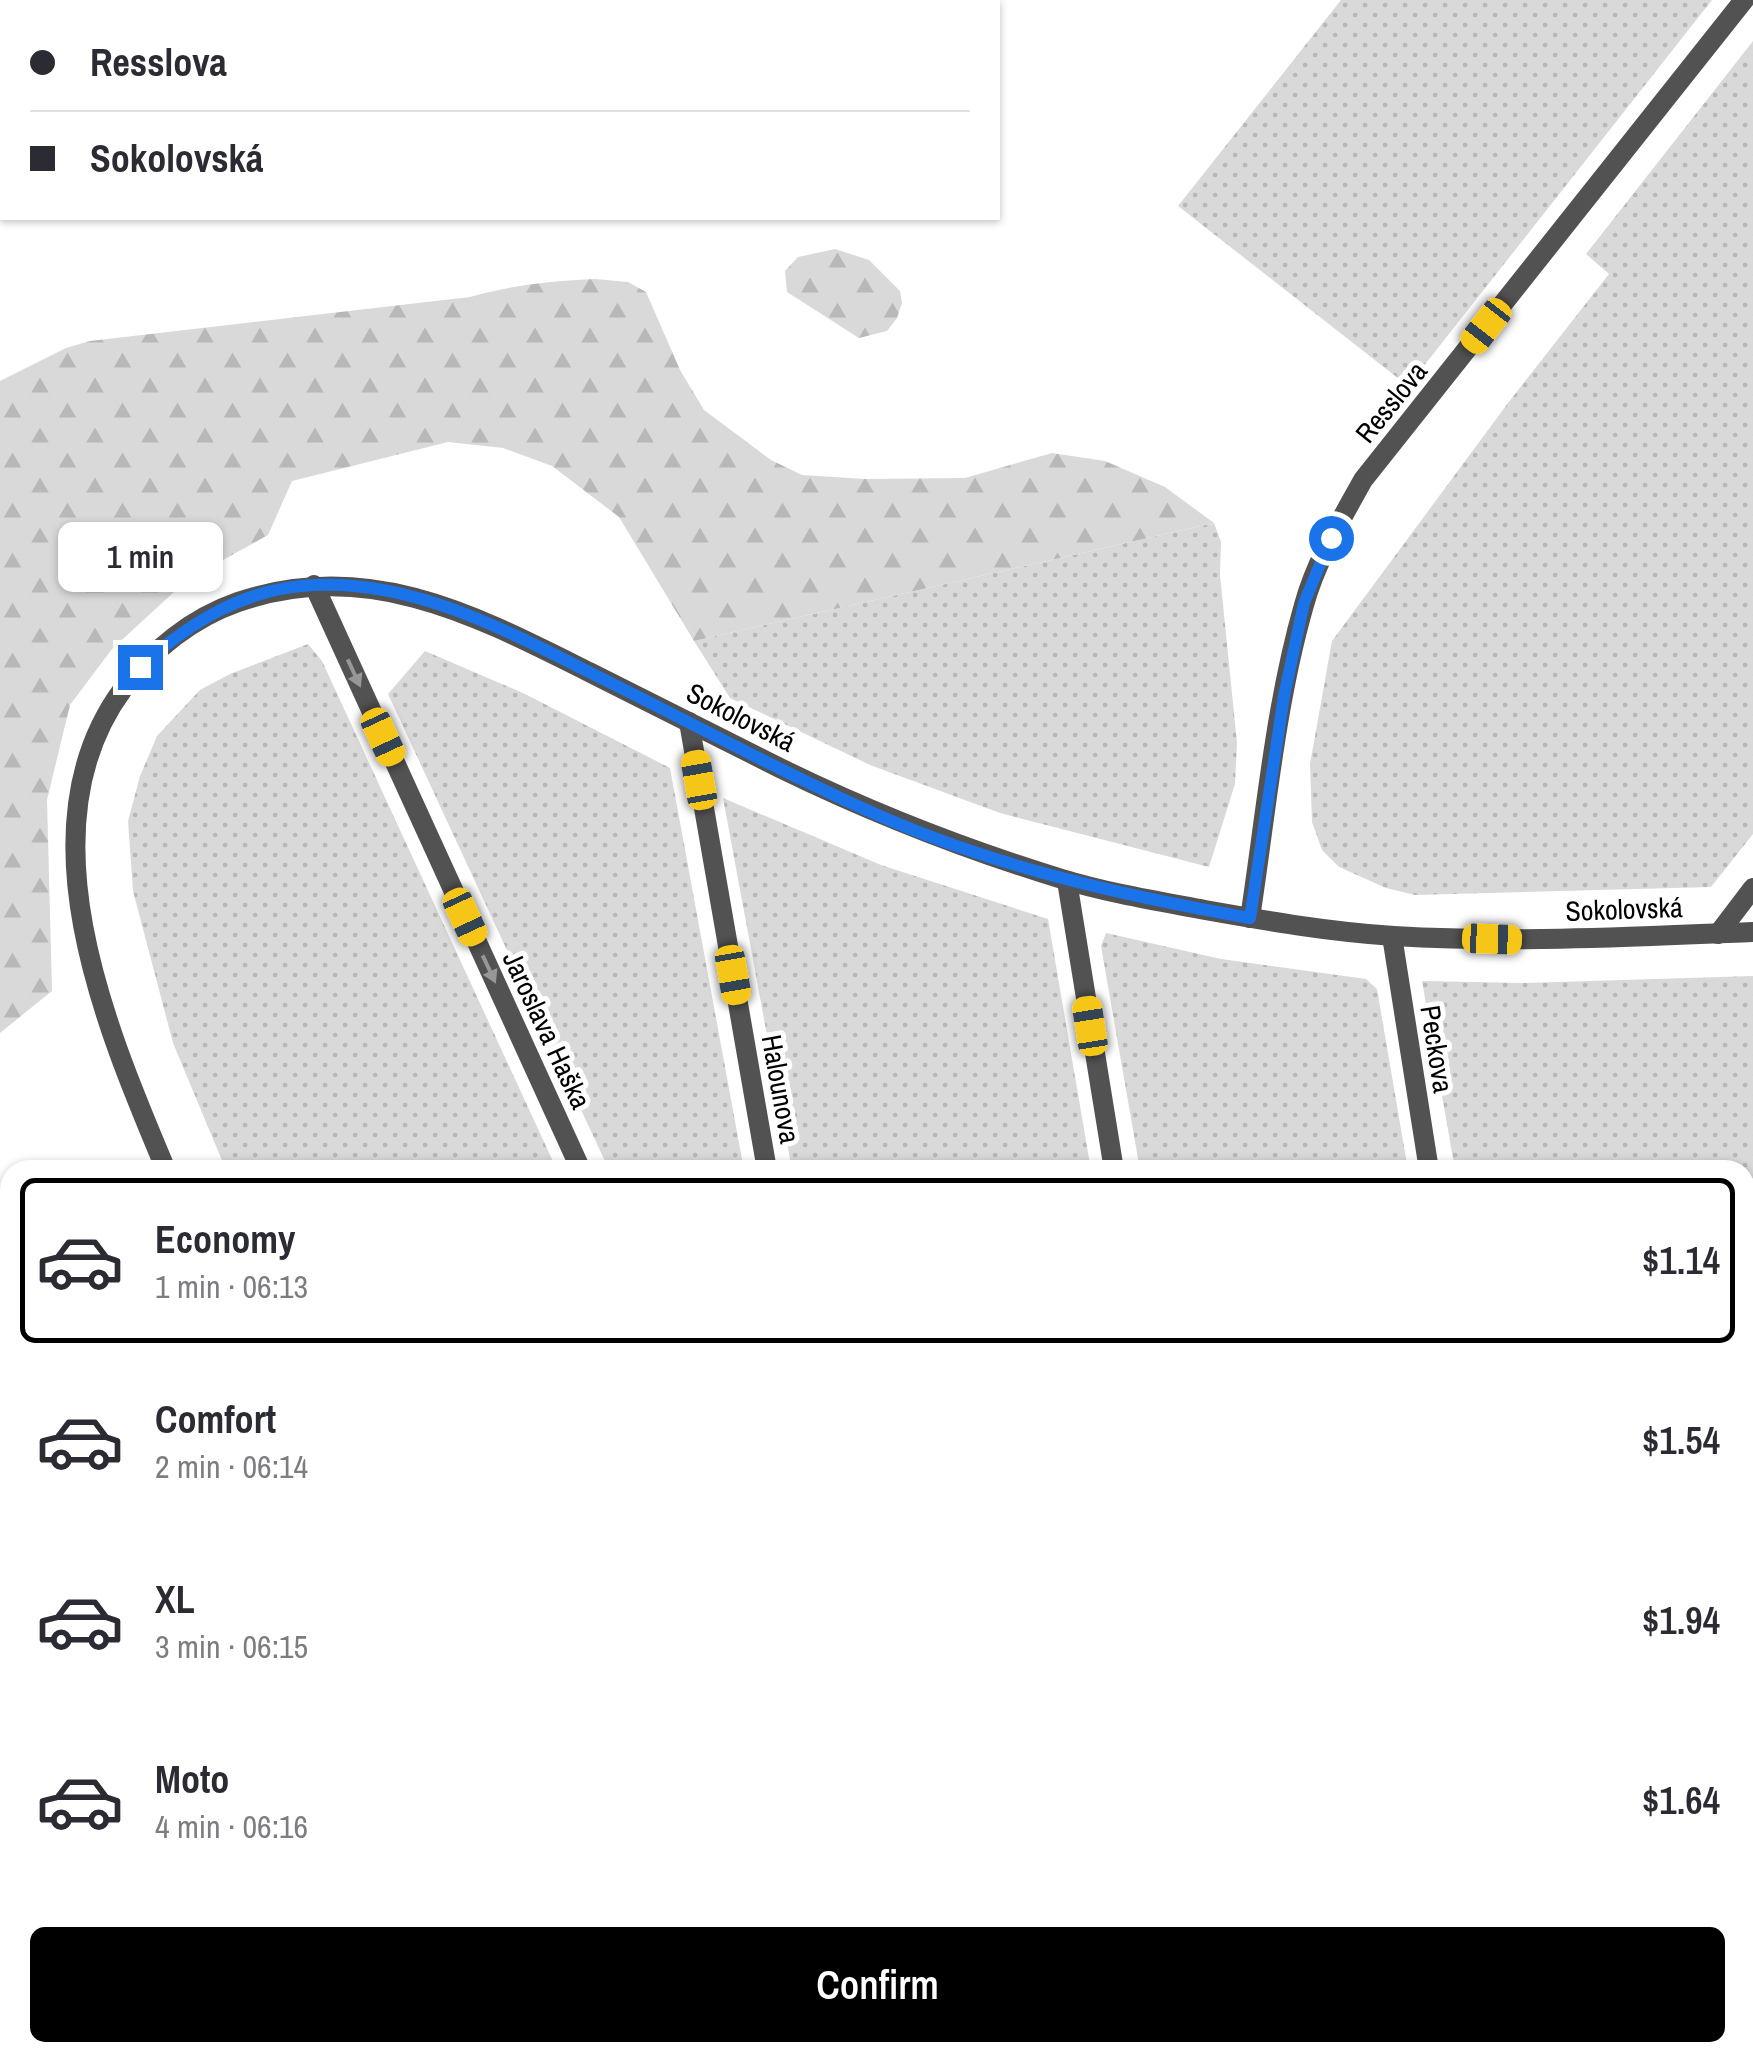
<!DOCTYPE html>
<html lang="en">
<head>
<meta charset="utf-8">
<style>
  :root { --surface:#fff; --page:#f7f7f7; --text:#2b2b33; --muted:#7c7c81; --line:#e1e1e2; --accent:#000 }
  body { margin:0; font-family:"Archivo Narrow",sans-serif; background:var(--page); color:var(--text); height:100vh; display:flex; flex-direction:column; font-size:38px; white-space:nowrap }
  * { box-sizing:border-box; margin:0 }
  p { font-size:32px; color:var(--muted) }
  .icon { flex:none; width:55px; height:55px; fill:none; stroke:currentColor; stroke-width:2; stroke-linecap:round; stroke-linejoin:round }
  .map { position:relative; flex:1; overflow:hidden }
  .panel { position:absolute; left:0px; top:1160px; width:1755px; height:902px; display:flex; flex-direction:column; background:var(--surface); border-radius:30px 30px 0 0; box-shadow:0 2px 8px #0004 }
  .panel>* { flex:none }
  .guide { position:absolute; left:0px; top:0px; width:1000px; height:220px; box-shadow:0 2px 8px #0004; display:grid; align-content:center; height:220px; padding:0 30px; background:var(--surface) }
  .end { position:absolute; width:45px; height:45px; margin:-22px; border:12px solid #1a73e8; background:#fff; box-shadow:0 0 0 5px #fff }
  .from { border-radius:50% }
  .bubble { position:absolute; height:70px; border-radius:15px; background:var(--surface); box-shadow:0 2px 8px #0004; font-size:32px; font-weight:600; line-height:70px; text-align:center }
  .car { position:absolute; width:30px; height:60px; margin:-30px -15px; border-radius:12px; box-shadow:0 0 8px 2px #0007; background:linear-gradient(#f5c518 24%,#345 0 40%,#f5c518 0 76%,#345 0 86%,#f5c518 0) }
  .guide b { display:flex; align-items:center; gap:35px; height:95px; font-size:38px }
  .guide b+b { border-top:2px solid var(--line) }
  .guide i { width:25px; height:25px; background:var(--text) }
  ul { padding:18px 0 0; list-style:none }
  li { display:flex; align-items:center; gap:30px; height:165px; margin:0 20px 15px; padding:0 10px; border:5px solid transparent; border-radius:15px }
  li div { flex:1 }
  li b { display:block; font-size:38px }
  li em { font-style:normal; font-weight:600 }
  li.selected { border-color:var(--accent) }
  li>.icon { width:90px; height:90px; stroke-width:1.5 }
  .action { display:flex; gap:20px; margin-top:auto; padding:20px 30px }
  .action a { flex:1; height:115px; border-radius:15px; background:var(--accent); color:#fff; font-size:40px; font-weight:600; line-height:115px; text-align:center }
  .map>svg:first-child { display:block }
  .green { fill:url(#green-dots) }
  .forest { fill:url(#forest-firs) }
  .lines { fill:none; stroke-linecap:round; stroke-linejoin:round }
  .service { stroke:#525252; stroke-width:18 }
  .minor { stroke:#525252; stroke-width:20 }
  .tertiary { stroke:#525252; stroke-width:20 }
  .oneway { fill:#979797 }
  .route { stroke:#1a73e8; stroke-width:12 }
  .labels { text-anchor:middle; stroke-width:10; stroke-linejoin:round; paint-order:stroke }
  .street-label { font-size:28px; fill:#000; stroke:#fff }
</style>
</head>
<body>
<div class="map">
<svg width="1753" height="2061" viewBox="0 0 1753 2061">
  <defs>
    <pattern id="green-dots" width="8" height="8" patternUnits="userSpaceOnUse" patternTransform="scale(2.5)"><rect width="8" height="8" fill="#d9d9d9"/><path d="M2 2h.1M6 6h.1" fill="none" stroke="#b8b8b8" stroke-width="1.8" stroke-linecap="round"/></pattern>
    <pattern id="forest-firs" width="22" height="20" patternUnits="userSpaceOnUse" patternTransform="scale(2.5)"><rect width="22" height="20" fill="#d9d9d9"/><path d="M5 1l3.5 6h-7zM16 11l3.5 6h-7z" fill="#b8b8b8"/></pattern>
  </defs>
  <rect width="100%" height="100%" fill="#fff"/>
  <g class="green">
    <polygon points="1341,0 1712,0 1408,386 1178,206"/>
    <polygon points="1753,41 1753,834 1711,887 1415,895 1386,888 1339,867 1322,850 1312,822 1310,764 1332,641 1508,403 1609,274 1586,254"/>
    <polygon points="1214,523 1221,542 1220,575 1237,743 1235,784 1209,867 1000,813 870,765 730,698 694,641"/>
    <polygon points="308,644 322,661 557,1170 226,1170 173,1043 133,891 128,821 140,776 157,736 200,690 230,674"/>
    <polygon points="425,651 523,693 670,768 744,1170 609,1170 388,694"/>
    <polygon points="723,798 881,865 1048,919 1091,1170 792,1170"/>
    <polygon points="1106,933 1221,959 1366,979 1377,989 1408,1170 1140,1170 1101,946"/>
    <polygon points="1753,976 1753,1269 1745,1269 1745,1170 1455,1170 1422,981 1524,983"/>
    <polygon points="1753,1316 1753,1453 1745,1461 1745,1317"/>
    <polygon points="1313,2052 1318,2061 873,2061 866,2053"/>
  </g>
  <g class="forest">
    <polygon points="835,249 869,260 900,291 902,303 897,318 887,331 859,338 787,292 785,271 798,257"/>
    <path d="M595 279 628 282 646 292 680 370 704 410 771 460 802 475 865 479 965 478 1052 453 1105 461 1165 487 1214 523 694 641 619 517 552 466 503 448 448 442 292 481 268 535 187 580 112 649 70 705 47 800 52 991 0 1033V381L66 348 90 341 470 297C511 285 552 281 595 279Z"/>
  </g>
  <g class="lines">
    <g class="service">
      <polyline points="0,1419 10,1434"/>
      <polyline points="1745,1750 1753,1752"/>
      <polyline points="563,2052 571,2061"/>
    </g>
    <g class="minor">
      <polyline points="314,585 581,1170"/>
      <polyline points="689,722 767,1170"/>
      <polyline points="1067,881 1114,1170"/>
      <path d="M1250 918C1266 814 1275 706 1304 605 1316 561 1341 520 1363 480L1744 0"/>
      <polyline points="1718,934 1753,888"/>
      <polyline points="1392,936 1429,1170"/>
      <polyline points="1745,1296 1753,1295"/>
      <polyline points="1341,2052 1347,2061"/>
      <polyline points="1413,2061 1419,2052"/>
    </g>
    <g class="tertiary">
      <path d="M166 1170C107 1030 20 828 123 689 152 650 192 618 238 602 368 558 475 615 589 672 653 704 716 736 780 768 872 813 964 849 1062 879 1108 893 1157 901 1205 910 1267 921 1330 932 1394 936 1513 943 1633 937 1753 932"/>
      <polyline points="0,1622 10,1639"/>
      <polyline points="301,2052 309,2061"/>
      <polyline points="799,2052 804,2061"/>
    </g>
  </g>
  <defs><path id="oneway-solid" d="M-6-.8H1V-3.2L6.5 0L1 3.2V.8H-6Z" transform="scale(2.5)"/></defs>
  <g class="oneway">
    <use href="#oneway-solid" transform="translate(354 673) rotate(65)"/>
    <use href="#oneway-solid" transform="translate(489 969) rotate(65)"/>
  </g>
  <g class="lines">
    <path class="route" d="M140 667C190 622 245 588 314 585 417 580 511 633 599 677 690 722 779 771 871 812 991 866 1120 895 1250 918L1284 696 1304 603 1331 538"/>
  </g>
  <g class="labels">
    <g class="street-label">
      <text transform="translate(1391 402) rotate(-51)" y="10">Resslova</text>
      <text transform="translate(741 717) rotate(27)" y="10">Sokolovská</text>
      <text transform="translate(1624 909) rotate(-2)" y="10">Sokolovská</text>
      <text transform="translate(547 1030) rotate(65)" y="10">Jaroslava Haška</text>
      <text transform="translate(1437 1049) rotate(81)" y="10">Peckova</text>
      <text transform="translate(781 1089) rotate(80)" y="10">Halounova</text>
    </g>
  </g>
</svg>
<i class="end from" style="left:1331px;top:538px"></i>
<i class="end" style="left:140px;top:667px"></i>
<div class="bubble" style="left:58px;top:522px;width:165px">1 min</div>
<i class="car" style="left:1486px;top:326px;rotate:218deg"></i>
<i class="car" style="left:383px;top:737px;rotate:155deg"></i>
<i class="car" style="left:699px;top:780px;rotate:350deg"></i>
<i class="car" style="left:465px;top:917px;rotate:155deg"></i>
<i class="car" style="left:1492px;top:939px;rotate:92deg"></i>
<i class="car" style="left:733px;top:975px;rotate:170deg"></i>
<i class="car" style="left:1090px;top:1026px;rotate:351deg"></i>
<div class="guide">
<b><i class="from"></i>Resslova</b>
<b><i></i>Sokolovská</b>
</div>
<section class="panel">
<ul>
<li class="selected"><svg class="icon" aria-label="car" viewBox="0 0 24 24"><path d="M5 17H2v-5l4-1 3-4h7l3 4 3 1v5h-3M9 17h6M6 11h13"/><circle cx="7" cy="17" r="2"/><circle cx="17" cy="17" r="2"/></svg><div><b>Economy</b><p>1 min · 06:13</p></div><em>$1.14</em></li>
<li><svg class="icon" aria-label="car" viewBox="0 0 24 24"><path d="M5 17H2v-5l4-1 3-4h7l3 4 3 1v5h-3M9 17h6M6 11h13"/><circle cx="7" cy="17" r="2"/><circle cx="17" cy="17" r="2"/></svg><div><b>Comfort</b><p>2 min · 06:14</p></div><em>$1.54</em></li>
<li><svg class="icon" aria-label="car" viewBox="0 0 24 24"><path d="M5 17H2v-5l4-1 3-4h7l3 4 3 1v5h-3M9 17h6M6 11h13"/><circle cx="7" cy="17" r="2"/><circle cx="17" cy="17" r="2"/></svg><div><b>XL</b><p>3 min · 06:15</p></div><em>$1.94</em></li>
<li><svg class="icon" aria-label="car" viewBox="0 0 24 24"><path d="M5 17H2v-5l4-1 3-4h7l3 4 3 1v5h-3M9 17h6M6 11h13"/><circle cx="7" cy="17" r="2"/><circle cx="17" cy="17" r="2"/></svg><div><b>Moto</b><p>4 min · 06:16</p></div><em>$1.64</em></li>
</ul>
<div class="action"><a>Confirm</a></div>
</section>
</div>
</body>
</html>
